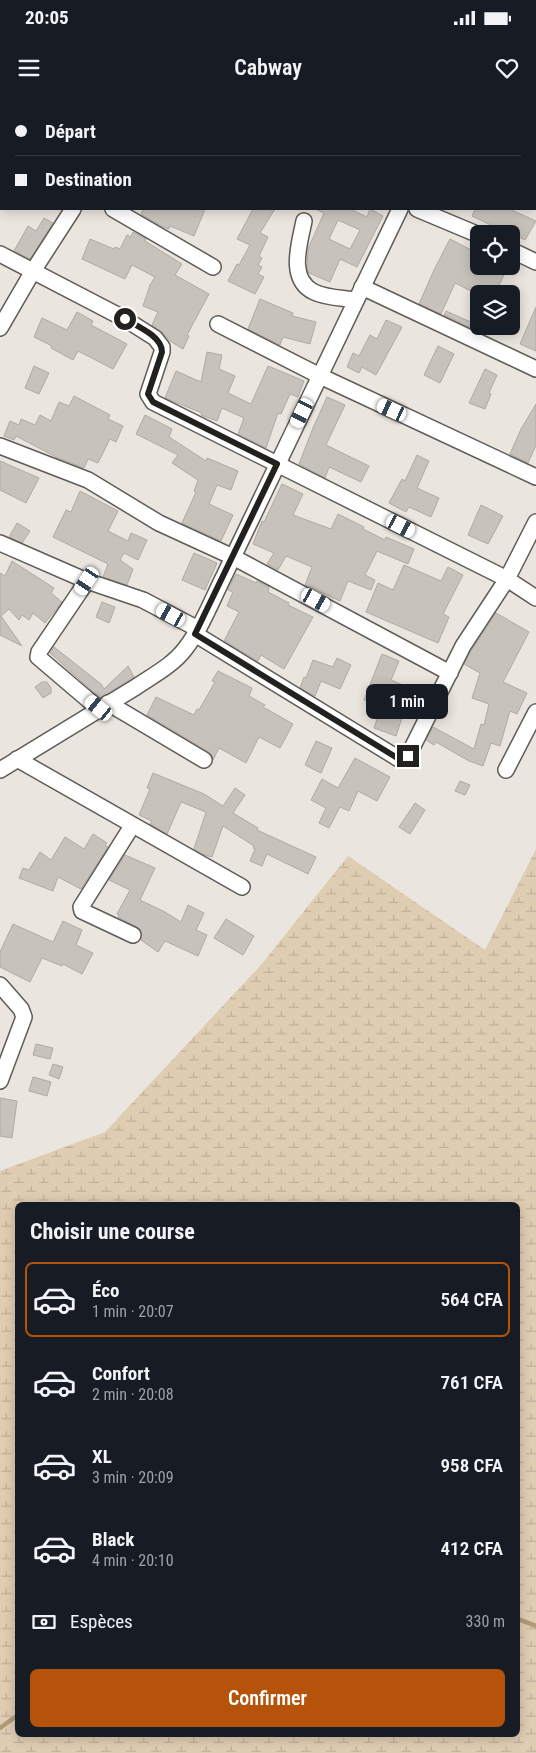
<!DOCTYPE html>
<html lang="fr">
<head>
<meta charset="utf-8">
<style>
  :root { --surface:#171b24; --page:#20242c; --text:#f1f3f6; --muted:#9ea1a6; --line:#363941; --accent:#b45309 }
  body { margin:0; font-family:"Roboto Condensed",sans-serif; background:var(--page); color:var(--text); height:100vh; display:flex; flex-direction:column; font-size:19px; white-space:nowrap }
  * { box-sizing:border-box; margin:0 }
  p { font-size:16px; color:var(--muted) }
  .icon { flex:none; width:28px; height:28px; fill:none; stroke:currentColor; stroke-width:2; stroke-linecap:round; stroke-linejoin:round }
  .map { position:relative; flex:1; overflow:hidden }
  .drawer { position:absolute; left:15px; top:1102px; width:505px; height:535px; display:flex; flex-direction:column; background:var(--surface); border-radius:8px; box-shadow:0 2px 12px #0003 }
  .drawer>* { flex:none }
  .guide { position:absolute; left:0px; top:0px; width:536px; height:110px; box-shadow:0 2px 12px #0003; display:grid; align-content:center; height:110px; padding:0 15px; background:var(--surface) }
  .tools { position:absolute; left:470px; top:125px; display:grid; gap:10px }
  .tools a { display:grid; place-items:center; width:50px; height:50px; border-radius:8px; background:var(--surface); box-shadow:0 2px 12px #0003; font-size:25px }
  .end { position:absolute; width:22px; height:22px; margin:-11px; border:6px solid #22211e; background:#fff; box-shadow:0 0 0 2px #fff }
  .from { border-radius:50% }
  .bubble { position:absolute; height:35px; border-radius:8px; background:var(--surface); box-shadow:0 2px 12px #0003; font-size:16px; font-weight:600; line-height:35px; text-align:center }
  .car { position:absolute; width:15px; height:30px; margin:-15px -8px; border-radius:6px; box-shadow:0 0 4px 1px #0007; background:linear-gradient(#fff 24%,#345 0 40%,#fff 0 76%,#345 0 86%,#fff 0) }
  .guide b { display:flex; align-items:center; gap:18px; height:48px; font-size:19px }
  .guide b+b { border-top:1px solid var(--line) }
  .guide i { width:12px; height:12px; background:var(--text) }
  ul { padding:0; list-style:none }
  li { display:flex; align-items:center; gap:15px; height:75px; margin:0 10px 8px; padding:0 5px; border:2px solid transparent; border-radius:8px }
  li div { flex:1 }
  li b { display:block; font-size:19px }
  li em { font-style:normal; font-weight:600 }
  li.active { border-color:var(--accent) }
  li>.icon { width:45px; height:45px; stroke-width:1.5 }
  h2 { padding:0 15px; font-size:22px; line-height:60px }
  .pay { display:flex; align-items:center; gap:12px; height:55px; padding:0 15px; font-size:19px }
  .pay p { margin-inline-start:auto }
  .primary-button { display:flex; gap:10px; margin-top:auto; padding:10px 15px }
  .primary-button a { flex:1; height:58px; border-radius:8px; background:var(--accent); color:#fff; font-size:20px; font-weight:600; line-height:58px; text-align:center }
  .status { display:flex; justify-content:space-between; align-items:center; height:35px; padding:0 25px; background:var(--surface); direction:ltr }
  .status svg { height:14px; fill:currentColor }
  header { display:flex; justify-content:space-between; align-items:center; height:65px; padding:0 15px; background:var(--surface); font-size:22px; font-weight:600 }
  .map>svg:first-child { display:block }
  .wetland { fill:url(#wetland-marsh); fill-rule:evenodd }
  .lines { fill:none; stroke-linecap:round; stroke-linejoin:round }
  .stream { stroke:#b09a78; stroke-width:4.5 }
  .building { fill:#c7c3bc; stroke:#afaaa4; fill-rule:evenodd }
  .minor-casing { stroke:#5f5c56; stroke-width:18 }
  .highway-casing { stroke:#a28352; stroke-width:25 }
  .minor { stroke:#fff; stroke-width:15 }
  .highway { stroke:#e7b86e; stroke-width:22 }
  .route { stroke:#22211e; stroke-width:6 }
</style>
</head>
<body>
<div class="status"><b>20:05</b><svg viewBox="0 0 49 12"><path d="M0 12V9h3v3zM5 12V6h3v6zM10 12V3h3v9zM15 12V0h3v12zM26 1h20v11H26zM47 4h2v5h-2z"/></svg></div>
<header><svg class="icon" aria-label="menu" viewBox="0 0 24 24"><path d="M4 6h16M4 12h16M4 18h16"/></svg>Cabway<svg class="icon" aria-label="heart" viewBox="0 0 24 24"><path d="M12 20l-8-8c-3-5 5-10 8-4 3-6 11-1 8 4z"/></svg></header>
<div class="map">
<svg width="536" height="1653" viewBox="0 0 536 1653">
  <defs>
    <pattern id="wetland-marsh" width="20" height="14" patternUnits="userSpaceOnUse" patternTransform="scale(1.25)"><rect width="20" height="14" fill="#dfcdb2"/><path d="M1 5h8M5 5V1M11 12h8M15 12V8" fill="none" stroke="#bfb099"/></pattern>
  </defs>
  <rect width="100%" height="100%" fill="#eae5de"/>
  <path class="wetland" d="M536 749V1653H0V1071L105 1032 261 865 348 756 485 850ZM18 1105H518V1635H18Z"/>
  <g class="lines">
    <g class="stream">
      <polyline points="518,1519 536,1526"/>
      <polyline points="0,1628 18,1615"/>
    </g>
  </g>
  <g class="building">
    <polygon points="143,109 205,109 194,136 170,126 169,129 161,126 141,114"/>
    <polygon points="253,109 275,109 260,133 268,137 259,156 262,158 258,165 262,167 258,174 264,177 255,194 228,181 237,164 239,165 250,145 237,139"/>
    <path d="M315 109H350L367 117 370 109 383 116 357 167 340 159 330 182 309 173 307 168 308 149 324 113ZM338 120 360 130 350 149 329 139Z"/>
    <polygon points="475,109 509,109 536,121 525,140 513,134 490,134 493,126 472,116"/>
    <polygon points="44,118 53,123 30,159 14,151 28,126 36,131"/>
    <polygon points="133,132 146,139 145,141 182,164 175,175 209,194 187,235 189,236 183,249 170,241 162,232 152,225 158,212 143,206 150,185 155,177 132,165 125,179 82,159 90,139 114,149 115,147 120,149 127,135 131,137"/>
    <polygon points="450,139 479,154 479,166 508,166 495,194 477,194 455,183 441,214 419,204 434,170"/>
    <polygon points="260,199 293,213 292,216 316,222 310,244 283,237 280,245 248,229"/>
    <polygon points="536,207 536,251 520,244"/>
    <polygon points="446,211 482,227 480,232 444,215"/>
    <polygon points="77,212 93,221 91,225 127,244 113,269 78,251 73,260 51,248 52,246 34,237 42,218 67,230"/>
    <polygon points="386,220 402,227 376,275 362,267 359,273 347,267 353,253 359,256 370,235 377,239"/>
    <polygon points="438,246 454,254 440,283 424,275"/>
    <polygon points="207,252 222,255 219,269 235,276 228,293 251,304 268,266 304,281 298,297 290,294 281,314 278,313 266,348 238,334 244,318 222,308 217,321 201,315 202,313 165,298 176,271 201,282"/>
    <polygon points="34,266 49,273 39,294 25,288"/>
    <polygon points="485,269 497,275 489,293 491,294 485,309 469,303"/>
    <polygon points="74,296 110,315 108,319 123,326 116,342 110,339 98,363 88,359 84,368 58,358 16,336 14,340 4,336 10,321 19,325 21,319 35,325 40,315 51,321 59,302 69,306"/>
    <polygon points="327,297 345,305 326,345 369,366 361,382 329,367 325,378 299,364 313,328"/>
    <polygon points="536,304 536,345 528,363 510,354 521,329"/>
    <polygon points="145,315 172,329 169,337 206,361 207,358 238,371 231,390 217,385 209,404 233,415 221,441 182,423 196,392 194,391 198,380 172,363 178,355 136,334"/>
    <polygon points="417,355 429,361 417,388 439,398 431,417 409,407 406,412 389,403 402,379 405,381"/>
    <polygon points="0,361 39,378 26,403 0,390"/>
    <polygon points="282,384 303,394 293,415 331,429 338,414 364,427 363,429 385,440 386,437 414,449 408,464 377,451 365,475 375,480 371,490 348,481 340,501 305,485 312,467 286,456 278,470 267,464 274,453 253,444 262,421 264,422"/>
    <polygon points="80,391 118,411 108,431 128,441 131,433 147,440 138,460 124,453 120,460 133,469 127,485 103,477 108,464 53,437 66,410 71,412"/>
    <polygon points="481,405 503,416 488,444 468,435"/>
    <polygon points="17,423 30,431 22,443 9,437"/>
    <polygon points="194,453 217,463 205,490 182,480"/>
    <polygon points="12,461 54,488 51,493 62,502 45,523 33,513 29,520 22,515 19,520 9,509 1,516 22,546 0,535 0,473 5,476"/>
    <polygon points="404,465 441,481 448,467 463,475 443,514 449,517 438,543 366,512 378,483 393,490"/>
    <polygon points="236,474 256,483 257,481 269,487 268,492 289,503 288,505 313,517 284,569 261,555 258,561 224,541 239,512 227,506 233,492 228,490"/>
    <polygon points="102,502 115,507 109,523 96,517"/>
    <polygon points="496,513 529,532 503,582 527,593 517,614 510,611 500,646 491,643 483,666 469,661 436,642 434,645 426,640 433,627 474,649 481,624 484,625 489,604 472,598 480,573 464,564 471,551"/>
    <polygon points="54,547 101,584 104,589 128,566 134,577 100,598 50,553"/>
    <polygon points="382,554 399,561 391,580 415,590 409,604 407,603 396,636 374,628 381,608 364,600"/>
    <polygon points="337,558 351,565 340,589 321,581 315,596 300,588 304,577 306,578 313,560 333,567"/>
    <polygon points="218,571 252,588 249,596 265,605 263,607 293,624 280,648 259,637 246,663 219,648 213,660 212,656 209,652 147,615 156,597 194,615 197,609 199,610 215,582 212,581"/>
    <polygon points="42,582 47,582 51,588 51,593 43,598 35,587"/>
    <polygon points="316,641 332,648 321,673 305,665"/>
    <polygon points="355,658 390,677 377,701 358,691 349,711 340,707 329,728 319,723 326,708 311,700 322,679 338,688"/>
    <polygon points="153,673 204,694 223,706 235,688 245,695 233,713 258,728 257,730 316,757 308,774 267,754 262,766 250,761 255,749 253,748 254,746 223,726 212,757 202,754 194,749 206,712 181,702 167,734 150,724 152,721 139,715 150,689 147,688"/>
    <polygon points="460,681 470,685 465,695 455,691"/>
    <polygon points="415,703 425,710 410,734 399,727"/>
    <polygon points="93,734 107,743 105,746 108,747 81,789 58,777 53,791 19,778 23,768 29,770 40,752 51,760 65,737 84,749"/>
    <polygon points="125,755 155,768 140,800 165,812 181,822 188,805 204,813 196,830 207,835 198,856 165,841 158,852 141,840 142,835 140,829 118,817 119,815 117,814 130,790 109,780"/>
    <polygon points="226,819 254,836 243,855 214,838"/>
    <polygon points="63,821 82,830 76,845 93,853 82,874 63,864 62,866 42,858 30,882 0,867 0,852 13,824 53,842"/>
    <polygon points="36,944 53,948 50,959 33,955"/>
    <polygon points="53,964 63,967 59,979 49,975"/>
    <polygon points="33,977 51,982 47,996 29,991"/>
    <polygon points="0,998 17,1001 12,1038 0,1036"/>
  </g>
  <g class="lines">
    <g class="minor-casing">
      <g id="minor">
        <polyline points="141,0 144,1"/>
        <polyline points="0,45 1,45"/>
        <polyline points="113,109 213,167"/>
        <polyline points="417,109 479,135"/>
        <path d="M304 121C300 142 287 179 314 192 326 198 343 198 356 200"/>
        <polyline points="511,150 536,162"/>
        <polyline points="0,154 125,219 155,238 162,247 162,252 148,294 153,302 507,479 536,498"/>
        <polyline points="362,187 536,269"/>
        <polyline points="218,224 320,276 536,377"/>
        <polyline points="0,228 33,171 73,109"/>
        <polyline points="0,346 88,380 159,423 233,457 450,573"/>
        <polyline points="0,443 87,481 143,500 198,529"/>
        <polyline points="87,481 39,552 38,557 99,609"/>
        <polyline points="195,534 399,659 404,659 408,656 463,546 507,479 536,422"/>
        <polyline points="108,603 204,660"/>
        <polyline points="17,659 242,787"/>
        <path d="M0 670 136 587C152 576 173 565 185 549 202 527 212 500 224 476L400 109"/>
        <polyline points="506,670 536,612"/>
        <polyline points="132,726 81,807 82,811 133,835"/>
        <polyline points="0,885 21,909 24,917 0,981"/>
      </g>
    </g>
    <g class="highway-casing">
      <g id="highway">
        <polyline points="457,0 459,1"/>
        <polyline points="535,38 536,39"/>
      </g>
    </g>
    <use href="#minor" class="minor"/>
    <use href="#highway" class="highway"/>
  </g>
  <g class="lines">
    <path class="route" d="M125 219C137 226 162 236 162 252L148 294 153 302 277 364 195 534 399 659H404L408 656"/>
  </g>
</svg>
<div class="tools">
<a><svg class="icon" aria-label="locate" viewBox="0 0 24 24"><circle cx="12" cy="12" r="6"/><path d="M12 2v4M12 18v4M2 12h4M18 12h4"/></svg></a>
<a><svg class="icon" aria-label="layers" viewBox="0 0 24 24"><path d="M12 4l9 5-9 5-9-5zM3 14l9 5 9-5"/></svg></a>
</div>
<i class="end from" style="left:125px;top:219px"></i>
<i class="end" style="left:408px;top:656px"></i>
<div class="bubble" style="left:366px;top:584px;width:82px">1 min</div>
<i class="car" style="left:392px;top:310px;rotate:295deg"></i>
<i class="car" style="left:302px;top:313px;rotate:206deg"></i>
<i class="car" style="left:401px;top:426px;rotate:117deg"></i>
<i class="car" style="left:87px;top:481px;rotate:214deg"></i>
<i class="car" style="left:316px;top:500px;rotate:119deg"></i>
<i class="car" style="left:171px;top:515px;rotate:299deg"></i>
<i class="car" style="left:99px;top:608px;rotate:309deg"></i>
<div class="guide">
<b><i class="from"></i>Départ</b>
<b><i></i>Destination</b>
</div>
<section class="drawer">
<h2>Choisir une course</h2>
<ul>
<li class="active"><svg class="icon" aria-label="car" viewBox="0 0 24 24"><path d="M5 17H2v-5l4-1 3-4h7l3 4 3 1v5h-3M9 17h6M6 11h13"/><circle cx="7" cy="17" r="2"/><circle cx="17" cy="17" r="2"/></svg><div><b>Éco</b><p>1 min · 20:07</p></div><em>564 CFA</em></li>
<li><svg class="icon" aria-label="car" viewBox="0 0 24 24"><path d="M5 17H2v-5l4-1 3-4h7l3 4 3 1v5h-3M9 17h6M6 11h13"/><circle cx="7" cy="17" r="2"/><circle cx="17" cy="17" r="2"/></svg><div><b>Confort</b><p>2 min · 20:08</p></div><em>761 CFA</em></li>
<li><svg class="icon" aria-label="car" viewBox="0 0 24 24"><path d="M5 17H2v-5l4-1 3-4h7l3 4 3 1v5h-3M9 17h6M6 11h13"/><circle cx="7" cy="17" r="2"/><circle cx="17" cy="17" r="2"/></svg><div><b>XL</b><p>3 min · 20:09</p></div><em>958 CFA</em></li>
<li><svg class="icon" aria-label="car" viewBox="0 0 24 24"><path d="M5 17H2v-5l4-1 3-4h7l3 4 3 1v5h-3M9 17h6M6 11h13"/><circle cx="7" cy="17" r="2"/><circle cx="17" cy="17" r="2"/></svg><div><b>Black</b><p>4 min · 20:10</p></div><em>412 CFA</em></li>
</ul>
<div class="pay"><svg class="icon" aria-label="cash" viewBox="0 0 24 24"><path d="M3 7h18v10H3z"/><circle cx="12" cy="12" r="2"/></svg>Espèces<p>330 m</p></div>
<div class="primary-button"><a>Confirmer</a></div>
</section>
</div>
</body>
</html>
